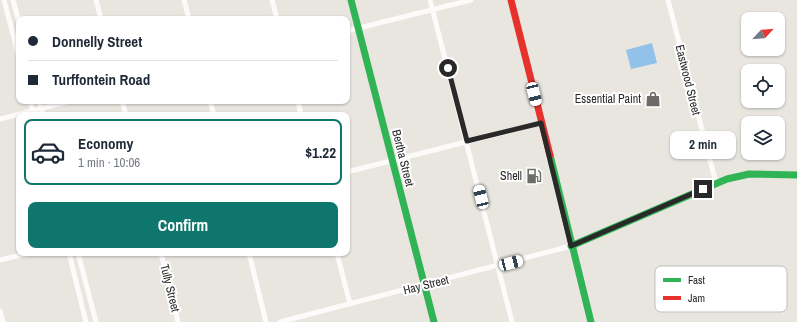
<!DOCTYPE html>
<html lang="en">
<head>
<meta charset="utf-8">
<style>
  :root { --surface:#fff; --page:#f6f6f7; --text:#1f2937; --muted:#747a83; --line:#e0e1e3; --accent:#0f766e }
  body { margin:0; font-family:"Archivo Narrow",sans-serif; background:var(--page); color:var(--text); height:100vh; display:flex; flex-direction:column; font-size:15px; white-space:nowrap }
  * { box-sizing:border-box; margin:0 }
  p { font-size:13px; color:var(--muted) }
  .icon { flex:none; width:22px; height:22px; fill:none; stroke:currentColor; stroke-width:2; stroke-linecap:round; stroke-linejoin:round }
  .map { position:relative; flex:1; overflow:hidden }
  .details { position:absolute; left:16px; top:112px; width:334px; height:144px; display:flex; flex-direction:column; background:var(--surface); border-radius:8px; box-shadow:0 1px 3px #0004 }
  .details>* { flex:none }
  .banner { position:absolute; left:16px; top:16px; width:334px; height:88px; border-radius:8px; box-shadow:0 1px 3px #0004; display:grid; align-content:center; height:88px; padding:0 12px; background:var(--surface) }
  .needle { width:26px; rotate:64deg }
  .buttons { position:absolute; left:741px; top:12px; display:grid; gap:8px }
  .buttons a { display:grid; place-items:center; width:44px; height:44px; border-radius:8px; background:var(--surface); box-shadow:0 1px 3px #0004; font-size:20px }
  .end { position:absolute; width:18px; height:18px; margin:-9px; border:5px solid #292929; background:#fff; box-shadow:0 0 0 2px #fff }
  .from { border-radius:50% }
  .bubble { position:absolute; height:28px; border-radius:8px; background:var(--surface); box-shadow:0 1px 3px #0004; font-size:13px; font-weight:700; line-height:28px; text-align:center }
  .car { position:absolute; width:12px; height:24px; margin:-12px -6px; border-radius:5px; box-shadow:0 0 3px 1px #0007; background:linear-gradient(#fff 24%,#345 0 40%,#fff 0 76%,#345 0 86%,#fff 0) }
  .banner b { display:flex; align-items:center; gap:14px; height:38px; font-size:15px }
  .banner b+b { border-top:1px solid var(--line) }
  .banner i { width:10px; height:10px; background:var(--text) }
  ul { padding:7px 0 0; list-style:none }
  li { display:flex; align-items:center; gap:12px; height:66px; margin:0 8px 6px; padding:0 4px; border:2px solid transparent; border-radius:8px }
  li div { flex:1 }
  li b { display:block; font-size:15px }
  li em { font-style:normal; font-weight:700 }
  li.current { border-color:var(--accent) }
  li>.icon { width:36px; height:36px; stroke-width:1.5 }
  .primary-button { display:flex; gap:8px; margin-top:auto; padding:8px 12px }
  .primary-button a { flex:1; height:46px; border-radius:8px; background:var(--accent); color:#fff; font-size:16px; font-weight:700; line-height:46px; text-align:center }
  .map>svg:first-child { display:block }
  .water { fill:#92c1ea }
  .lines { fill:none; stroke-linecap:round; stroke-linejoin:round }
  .street { stroke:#fcfbfa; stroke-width:5 }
  .fast { stroke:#30b455; stroke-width:7 }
  .jam { stroke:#e5322d; stroke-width:7 }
  .route { stroke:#292929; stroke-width:5 }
  .labels { text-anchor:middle; stroke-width:4; stroke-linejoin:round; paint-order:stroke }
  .street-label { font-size:12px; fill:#292929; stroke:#fff }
  .poi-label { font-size:12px; fill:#292929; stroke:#fff; text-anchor:end }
  .key { fill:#fff; stroke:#bfbfbf; stroke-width:1 }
  .key-label { font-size:11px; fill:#292929 }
</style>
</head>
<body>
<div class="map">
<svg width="797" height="322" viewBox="0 0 797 322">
  <rect width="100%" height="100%" fill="#e8e6df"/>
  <polygon class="water" points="652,43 657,63 631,69 626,50"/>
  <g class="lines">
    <g class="street">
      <polyline points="4,0 19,57"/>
      <polyline points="13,0 19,22"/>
      <polyline points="96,0 101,19"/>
      <polyline points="184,0 189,19"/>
      <polyline points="272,0 277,19"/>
      <polyline points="430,0 512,322"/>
      <polyline points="668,0 716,183"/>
      <polyline points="347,31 471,0"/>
      <polyline points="30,101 34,115"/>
      <polyline points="39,101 43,115"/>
      <polyline points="122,101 126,115"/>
      <polyline points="210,101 214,115"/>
      <polyline points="298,101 301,115"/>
      <polyline points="0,119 70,101"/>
      <polyline points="347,172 541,123"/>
      <polyline points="69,253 86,322"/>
      <polyline points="78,253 96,322"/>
      <polyline points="161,253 178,322"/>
      <polyline points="249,253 266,322"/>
      <polyline points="337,253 350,304"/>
      <polyline points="0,260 29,253"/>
      <polyline points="0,311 3,322"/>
      <polyline points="280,322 571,246"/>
    </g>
    <g class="fast">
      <polyline points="351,0 434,322"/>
      <polyline points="550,155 591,322"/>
      <polyline points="571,246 727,179 749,174 797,175"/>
    </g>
    <polyline class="jam" points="511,0 550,155"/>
  </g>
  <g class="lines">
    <polyline class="route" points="448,68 467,141 541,123 571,246 703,189"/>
  </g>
  <defs>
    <g id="shop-bare" transform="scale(1.2)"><path d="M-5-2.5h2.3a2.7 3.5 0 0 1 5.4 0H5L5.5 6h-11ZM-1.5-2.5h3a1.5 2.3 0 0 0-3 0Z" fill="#6c6b69" stroke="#fff" stroke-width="2.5" paint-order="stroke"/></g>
    <g id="fuel-bare" transform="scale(1.2)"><path d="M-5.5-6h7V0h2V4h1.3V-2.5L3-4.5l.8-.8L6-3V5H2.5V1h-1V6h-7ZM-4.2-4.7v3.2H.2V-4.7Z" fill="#6c6b69" stroke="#fff" stroke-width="2.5" paint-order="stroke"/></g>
  </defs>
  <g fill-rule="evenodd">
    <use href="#shop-bare" x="653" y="99"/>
    <use href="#fuel-bare" x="534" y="176"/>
  </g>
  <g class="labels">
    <g class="street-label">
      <text transform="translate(688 80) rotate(76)" y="4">Eastwood Street</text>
      <text transform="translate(403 158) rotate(76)" y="4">Bertha Street</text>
      <text transform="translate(426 285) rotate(-14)" y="4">Hay Street</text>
      <text transform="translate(170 288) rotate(76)" y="4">Tully Street</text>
    </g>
    <g class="poi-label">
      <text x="641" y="103">Essential Paint</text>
      <text x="522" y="180">Shell</text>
    </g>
  </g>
  <rect x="655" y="266" width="132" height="46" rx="6" class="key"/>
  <rect x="663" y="278" width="18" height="4" fill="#30b455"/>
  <rect x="663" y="296" width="18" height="4" fill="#e5322d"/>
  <g class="key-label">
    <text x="688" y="284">Fast</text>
    <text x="688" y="302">Jam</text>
  </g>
</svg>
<div class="buttons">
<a><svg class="needle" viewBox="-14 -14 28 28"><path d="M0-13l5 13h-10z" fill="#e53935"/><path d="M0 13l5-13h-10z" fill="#747a83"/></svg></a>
<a><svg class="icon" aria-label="locate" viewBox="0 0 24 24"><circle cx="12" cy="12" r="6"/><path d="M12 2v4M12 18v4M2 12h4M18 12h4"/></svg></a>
<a><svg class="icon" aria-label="layers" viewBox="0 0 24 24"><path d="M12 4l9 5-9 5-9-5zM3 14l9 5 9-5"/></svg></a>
</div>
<i class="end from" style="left:448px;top:68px"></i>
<i class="end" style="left:703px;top:189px"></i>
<div class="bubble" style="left:670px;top:131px;width:66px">2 min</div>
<i class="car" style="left:534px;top:94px;rotate:166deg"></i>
<i class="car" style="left:481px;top:197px;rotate:346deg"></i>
<i class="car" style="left:511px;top:263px;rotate:75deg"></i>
<div class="banner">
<b><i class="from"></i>Donnelly Street</b>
<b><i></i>Turffontein Road</b>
</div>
<section class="details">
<ul>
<li class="current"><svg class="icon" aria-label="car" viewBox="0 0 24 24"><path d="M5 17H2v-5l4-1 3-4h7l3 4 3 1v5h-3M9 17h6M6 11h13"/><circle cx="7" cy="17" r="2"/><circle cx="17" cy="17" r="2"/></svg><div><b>Economy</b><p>1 min · 10:06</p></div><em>$1.22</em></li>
</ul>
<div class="primary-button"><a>Confirm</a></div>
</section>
</div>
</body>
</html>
